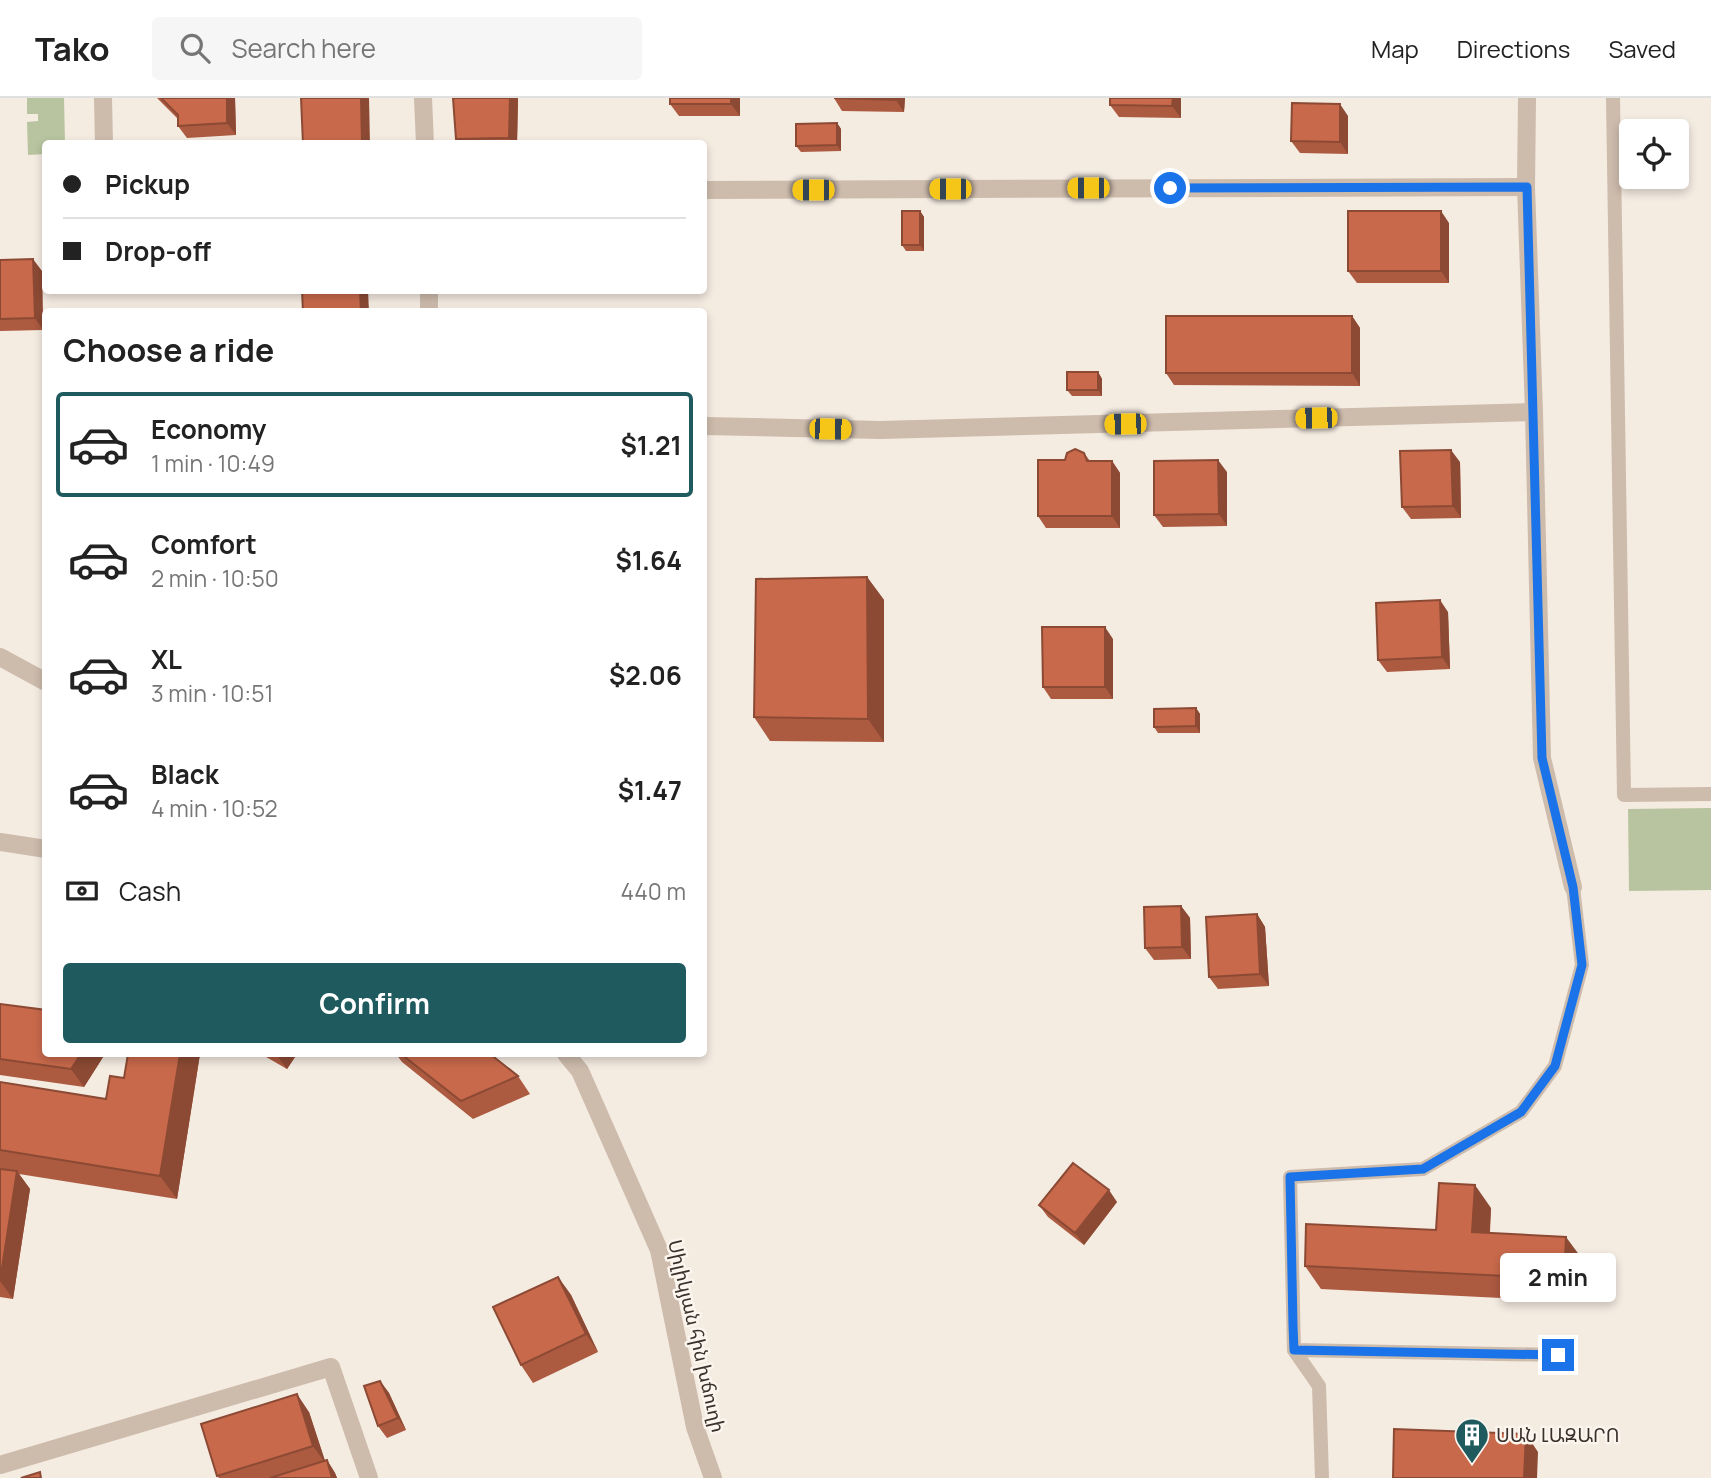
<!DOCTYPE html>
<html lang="en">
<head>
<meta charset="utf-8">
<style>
  :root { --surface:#fff; --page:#f6f6f6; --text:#222; --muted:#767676; --line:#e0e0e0; --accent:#1f5a5e }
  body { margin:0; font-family:Manrope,"Noto Sans Armenian",sans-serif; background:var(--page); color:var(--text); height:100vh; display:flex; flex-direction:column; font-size:26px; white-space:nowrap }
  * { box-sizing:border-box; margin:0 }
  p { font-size:23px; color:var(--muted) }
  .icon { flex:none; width:38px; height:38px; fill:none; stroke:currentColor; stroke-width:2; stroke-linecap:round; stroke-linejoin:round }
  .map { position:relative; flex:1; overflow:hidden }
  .drawer { position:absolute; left:42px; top:210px; width:665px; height:749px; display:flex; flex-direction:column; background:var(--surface); border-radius:7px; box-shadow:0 4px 10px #0003 }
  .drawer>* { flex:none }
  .banner { position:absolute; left:42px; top:42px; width:665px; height:154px; border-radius:7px; box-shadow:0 4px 10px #0003; display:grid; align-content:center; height:154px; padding:0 21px; background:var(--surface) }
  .controls { position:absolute; left:1619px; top:21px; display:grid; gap:14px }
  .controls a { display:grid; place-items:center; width:70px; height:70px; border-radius:7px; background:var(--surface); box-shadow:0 4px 10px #0003; font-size:35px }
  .end { position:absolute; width:32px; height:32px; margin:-16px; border:9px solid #1a73e8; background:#fff; box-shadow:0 0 0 4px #fff }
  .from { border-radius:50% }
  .bubble { position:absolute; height:49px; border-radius:7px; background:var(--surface); box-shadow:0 4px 10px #0003; font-size:23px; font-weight:700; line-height:49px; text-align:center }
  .car { position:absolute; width:21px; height:42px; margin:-21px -10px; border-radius:9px; box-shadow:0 0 5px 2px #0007; background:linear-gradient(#f5c518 24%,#345 0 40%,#f5c518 0 76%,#345 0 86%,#f5c518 0) }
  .banner b { display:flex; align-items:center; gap:24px; height:66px; font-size:26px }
  .banner b+b { border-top:2px solid var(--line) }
  .banner i { width:18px; height:18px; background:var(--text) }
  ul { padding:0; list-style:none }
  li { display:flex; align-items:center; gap:21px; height:105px; margin:0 14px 10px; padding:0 7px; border:4px solid transparent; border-radius:7px }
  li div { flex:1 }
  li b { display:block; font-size:26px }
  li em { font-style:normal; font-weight:700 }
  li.current { border-color:var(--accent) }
  li>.icon { width:63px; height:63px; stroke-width:1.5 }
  h2 { padding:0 21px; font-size:32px; line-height:84px }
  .pay { display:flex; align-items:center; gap:18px; height:77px; padding:0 21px; font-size:26px }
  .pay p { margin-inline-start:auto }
  .cta { display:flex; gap:14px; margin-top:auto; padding:14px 21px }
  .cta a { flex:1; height:80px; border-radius:7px; background:var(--accent); color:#fff; font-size:28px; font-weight:700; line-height:80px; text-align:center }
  header { display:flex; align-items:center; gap:42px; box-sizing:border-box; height:98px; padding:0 35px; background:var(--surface); border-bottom:2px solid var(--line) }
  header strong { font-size:33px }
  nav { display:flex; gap:38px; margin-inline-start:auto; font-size:24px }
  .search { width:490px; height:63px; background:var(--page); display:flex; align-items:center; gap:18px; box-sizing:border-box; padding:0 24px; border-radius:7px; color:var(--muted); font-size:26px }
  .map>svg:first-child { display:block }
  .green { fill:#b8c4a0 }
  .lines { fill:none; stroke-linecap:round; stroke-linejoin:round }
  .service { stroke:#cdbbac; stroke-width:14 }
  .minor { stroke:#cdbbac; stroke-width:18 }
  .tertiary { stroke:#cdbbac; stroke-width:18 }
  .wall { fill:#ac5a40 }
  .shaded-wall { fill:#8c4a34 }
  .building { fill:#c8694b; stroke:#8c4a34; stroke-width:2 }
  .route { stroke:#1a73e8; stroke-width:9 }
  .labels { text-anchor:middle; stroke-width:5; stroke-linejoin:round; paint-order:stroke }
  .street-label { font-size:19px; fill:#3b302b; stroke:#fbf5ee }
  .poi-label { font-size:19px; fill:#3b302b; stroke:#fbf5ee; text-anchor:start }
</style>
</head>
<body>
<header>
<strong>Tako</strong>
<div class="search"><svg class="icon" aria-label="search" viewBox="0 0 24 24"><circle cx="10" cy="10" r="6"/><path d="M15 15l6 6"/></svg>Search here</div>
<nav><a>Map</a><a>Directions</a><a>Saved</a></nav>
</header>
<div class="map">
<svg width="1711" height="1380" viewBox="0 0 1711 1380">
  <rect width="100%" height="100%" fill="#f4ebe1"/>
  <g class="green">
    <polygon points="27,0 64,0 65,45 46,46 45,56 28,57 27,24 38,23 38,16 27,16"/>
    <polygon points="1711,710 1711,792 1629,793 1628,711"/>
  </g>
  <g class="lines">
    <g class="service">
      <polyline points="1613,0 1624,697 1711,696"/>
      <polyline points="1294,1252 1558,1257"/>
      <polyline points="1322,1380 1319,1288 1294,1252 1290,1079 1423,1071 1521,1014 1555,968 1582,867 1573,789"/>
    </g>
    <g class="minor">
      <polyline points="103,0 104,46"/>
      <polyline points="423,0 425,46"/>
      <polyline points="1527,0 1526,89 1534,314 1542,660 1573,789"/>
      <polyline points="704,92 1526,89"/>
      <polyline points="429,192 429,214"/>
      <polyline points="704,328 880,332 1534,314"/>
      <polyline points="0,559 46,584"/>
      <polyline points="0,1367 331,1269 369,1380"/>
    </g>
    <g class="tertiary">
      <polyline points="0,744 46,751"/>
      <polyline points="566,956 580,973 659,1152 695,1329 713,1380"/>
    </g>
  </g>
  <g class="wall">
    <polygon points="157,0 235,0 236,37 187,40 178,28 178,21"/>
    <polygon points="453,0 518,0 517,46 459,46 456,41"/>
    <polygon points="740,0 740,18 679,18 670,6"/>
    <polygon points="834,0 905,0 904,14 842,13"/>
    <polygon points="1110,0 1181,0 1181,20 1119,19 1110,7"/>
    <polygon points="1348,18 1348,56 1300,55 1291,43"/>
    <polygon points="837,25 841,31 841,53 801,54 796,48"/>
    <polygon points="920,113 924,119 924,153 906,153 902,147"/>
    <polygon points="1449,125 1449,185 1357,185 1348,173"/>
    <polygon points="0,162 42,173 43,232 0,233"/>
    <polygon points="124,192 186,192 186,195 126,196"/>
    <polygon points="214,192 277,192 216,195"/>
    <polygon points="1352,218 1360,230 1360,288 1174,287 1166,275"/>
    <polygon points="1098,274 1102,281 1102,298 1072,298 1067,292"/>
    <polygon points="1084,355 1090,363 1112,363 1120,375 1120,430 1046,430 1038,418 1065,362"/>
    <polygon points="1460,364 1461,420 1411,421 1402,409"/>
    <polygon points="1227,374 1227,428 1163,429 1154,417"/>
    <polygon points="867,479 884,502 884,644 770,643 754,619"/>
    <polygon points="1448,514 1450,571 1387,574 1378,562"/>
    <polygon points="1113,541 1113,601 1051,601 1043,589"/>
    <polygon points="1196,610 1200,616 1200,635 1158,635 1154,629"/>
    <polygon points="1181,808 1190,820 1191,861 1154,862 1145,850"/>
    <polygon points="1257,816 1265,829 1269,888 1218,891 1209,879"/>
    <polygon points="0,906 105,956 84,989 0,977"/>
    <polygon points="128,956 200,956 177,1101 19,1076 30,1091 13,1201 0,1199 0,984 106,1001 124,980"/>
    <polygon points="261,956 297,956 287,971"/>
    <polygon points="396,956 490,956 518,978 530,996 473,1021 402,964"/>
    <polygon points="1117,1104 1084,1147 1048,1119 1039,1107"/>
    <polygon points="1491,1110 1490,1135 1583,1162 1581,1204 1321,1191 1305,1168 1436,1132"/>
    <polygon points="558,1179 571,1197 598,1254 533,1285 521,1267"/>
    <polygon points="380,1283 389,1295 406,1332 387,1340 378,1328"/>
    <polygon points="309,1314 325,1363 327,1362 335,1375 337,1380 219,1380 217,1378"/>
  </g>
  <g class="shaded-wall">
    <polygon points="227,0 235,0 236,37 227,25"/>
    <polygon points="361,0 369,0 370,46 362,46"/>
    <polygon points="510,0 518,0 517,46 513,46 509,40"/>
    <polygon points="731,0 740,0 740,18 731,6"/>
    <polygon points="896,0 905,0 904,14 896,2"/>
    <polygon points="1173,0 1181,0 1181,20 1172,8"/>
    <polygon points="1340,6 1348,18 1348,56 1340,44"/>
    <polygon points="837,25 841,31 841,53 837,47"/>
    <polygon points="920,113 924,119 924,153 920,147"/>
    <polygon points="1441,113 1449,125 1449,185 1441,173"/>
    <polygon points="33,161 42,173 43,232 35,220"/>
    <polygon points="360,192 368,192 369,214 361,214"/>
    <polygon points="1352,218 1360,230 1360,288 1352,275"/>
    <polygon points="1098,274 1102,281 1102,298 1098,292"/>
    <polygon points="1451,352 1460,364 1461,420 1453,408"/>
    <polygon points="1218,362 1227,374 1227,428 1219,416"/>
    <polygon points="1112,363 1120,375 1120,430 1112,418"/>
    <polygon points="867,479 884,502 884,644 868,621"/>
    <polygon points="1440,502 1448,514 1450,571 1442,559"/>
    <polygon points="1105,529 1113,541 1113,601 1105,589"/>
    <polygon points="1196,610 1200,616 1200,635 1196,628"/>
    <polygon points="1181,808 1190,820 1191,861 1182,849"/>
    <polygon points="1257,816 1265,829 1269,888 1260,876"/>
    <polygon points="81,956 105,956 84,989 71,971"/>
    <polygon points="180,956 200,956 177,1101 160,1078"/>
    <polygon points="276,956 297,956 287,971"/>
    <polygon points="17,1073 30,1091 13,1201 0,1183"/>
    <polygon points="1475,1087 1491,1110 1488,1157 1472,1134"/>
    <polygon points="1109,1092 1117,1104 1084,1147 1075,1135"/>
    <polygon points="1566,1139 1583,1162 1581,1204 1564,1181"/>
    <polygon points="558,1179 571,1197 598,1254 586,1236"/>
    <polygon points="380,1283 389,1295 406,1332 398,1320"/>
    <polygon points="297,1296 309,1314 326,1366 313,1348"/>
    <polygon points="1526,1336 1538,1354 1537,1380 1524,1380"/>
    <polygon points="327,1362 335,1375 337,1380 332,1380"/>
  </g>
  <g class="building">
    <polygon points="161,0 227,0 227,25 178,28 178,17"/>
    <polygon points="301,0 361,0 362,46 303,46"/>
    <polygon points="453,0 510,0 509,40 456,41"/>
    <rect x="670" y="0" width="61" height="6"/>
    <polygon points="834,0 896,0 896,2"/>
    <polygon points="1110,0 1173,0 1172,8 1110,7"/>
    <polygon points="1292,5 1340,6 1340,44 1291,43"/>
    <polygon points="837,25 837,47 796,48 796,26"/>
    <rect x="902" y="113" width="18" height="34"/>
    <rect x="1348" y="113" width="93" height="60"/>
    <polygon points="33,161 35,220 0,221 0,162"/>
    <polygon points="302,192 360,192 361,214 303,214"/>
    <rect x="1166" y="218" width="186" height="57"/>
    <rect x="1067" y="274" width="31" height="18"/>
    <polygon points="1075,351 1084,355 1087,363 1112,363 1112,418 1038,418 1038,362 1065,362 1067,355"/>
    <polygon points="1451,352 1453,408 1402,409 1400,353"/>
    <polygon points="1218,362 1219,416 1154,417 1154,363"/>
    <polygon points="867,479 868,621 754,619 756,481"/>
    <polygon points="1440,502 1442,559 1378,562 1376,505"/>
    <polygon points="1042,529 1105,529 1105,589 1043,589"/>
    <polygon points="1196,610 1196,628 1154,629 1154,611"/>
    <polygon points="1181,808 1182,849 1145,850 1144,809"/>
    <polygon points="1257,816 1260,876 1209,879 1206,819"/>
    <polygon points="0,906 46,912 46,956 81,956 71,971 0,961"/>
    <polygon points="128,956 180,956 160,1078 0,1052 0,984 106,1001 110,978 124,980"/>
    <polygon points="401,956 490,956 518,978 461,1003"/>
    <polygon points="1073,1065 1109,1092 1075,1135 1039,1107"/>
    <polygon points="0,1071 17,1073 0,1183"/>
    <polygon points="1439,1085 1475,1087 1472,1134 1566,1139 1564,1181 1305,1168 1306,1126 1436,1132"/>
    <polygon points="558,1179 586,1236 521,1267 493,1209"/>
    <polygon points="380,1283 398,1320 378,1328 364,1288"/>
    <polygon points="297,1296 313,1348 217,1378 201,1326"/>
    <polygon points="1394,1331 1526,1336 1524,1380 1393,1380"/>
    <polygon points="327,1362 332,1380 270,1380"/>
    <polygon points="40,1374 41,1380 21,1380"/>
  </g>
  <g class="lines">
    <polyline class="route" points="1170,90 1527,89 1542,660 1573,789 1582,867 1555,968 1521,1014 1423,1071 1290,1079 1293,1227 1294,1252 1558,1257"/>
  </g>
  <defs>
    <g id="building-pin" transform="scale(1.75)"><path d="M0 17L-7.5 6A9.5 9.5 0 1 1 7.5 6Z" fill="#1f5a5e" stroke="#fbf5ee"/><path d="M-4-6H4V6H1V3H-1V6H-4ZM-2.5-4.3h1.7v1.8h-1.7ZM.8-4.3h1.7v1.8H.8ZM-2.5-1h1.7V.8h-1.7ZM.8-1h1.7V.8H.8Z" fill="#fff"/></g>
  </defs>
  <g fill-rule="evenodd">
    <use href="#building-pin" x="1472" y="1337"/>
  </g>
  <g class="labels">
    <g class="street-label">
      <text transform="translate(697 1238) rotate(77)" y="7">Սիլիկյան հին խճուղի</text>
    </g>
    <g class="poi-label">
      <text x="1496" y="1344">ՍԱՆ ԼԱԶԱՐՈ</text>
    </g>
  </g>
</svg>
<div class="controls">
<a><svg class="icon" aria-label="locate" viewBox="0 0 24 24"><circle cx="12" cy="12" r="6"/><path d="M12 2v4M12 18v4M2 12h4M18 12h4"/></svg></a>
</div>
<i class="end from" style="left:1170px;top:90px"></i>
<i class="end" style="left:1558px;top:1257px"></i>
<div class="bubble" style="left:1500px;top:1155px;width:116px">2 min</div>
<i class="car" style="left:1088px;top:90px;rotate:270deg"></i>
<i class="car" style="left:950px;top:91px;rotate:270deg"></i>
<i class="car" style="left:813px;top:92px;rotate:270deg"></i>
<i class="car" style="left:1316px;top:320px;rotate:269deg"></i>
<i class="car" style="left:1125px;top:326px;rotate:269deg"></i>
<i class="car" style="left:830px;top:331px;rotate:91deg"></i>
<div class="banner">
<b><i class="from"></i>Pickup</b>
<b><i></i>Drop-off</b>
</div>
<section class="drawer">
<h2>Choose a ride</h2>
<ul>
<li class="current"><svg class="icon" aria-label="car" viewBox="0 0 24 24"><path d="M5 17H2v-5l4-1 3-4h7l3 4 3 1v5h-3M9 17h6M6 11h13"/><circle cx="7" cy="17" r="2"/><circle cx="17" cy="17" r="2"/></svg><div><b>Economy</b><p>1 min · 10:49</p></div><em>$1.21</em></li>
<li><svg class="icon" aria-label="car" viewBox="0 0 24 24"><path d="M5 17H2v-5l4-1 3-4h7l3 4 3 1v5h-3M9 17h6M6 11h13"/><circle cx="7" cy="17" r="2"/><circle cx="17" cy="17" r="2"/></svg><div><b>Comfort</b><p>2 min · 10:50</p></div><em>$1.64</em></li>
<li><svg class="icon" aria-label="car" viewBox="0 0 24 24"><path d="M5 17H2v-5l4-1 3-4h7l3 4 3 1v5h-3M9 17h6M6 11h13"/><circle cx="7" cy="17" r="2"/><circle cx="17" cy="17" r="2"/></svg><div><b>XL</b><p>3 min · 10:51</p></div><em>$2.06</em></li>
<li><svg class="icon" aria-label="car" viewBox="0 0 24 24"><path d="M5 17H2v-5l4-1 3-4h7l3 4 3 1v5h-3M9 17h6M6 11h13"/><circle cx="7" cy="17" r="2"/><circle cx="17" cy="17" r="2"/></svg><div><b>Black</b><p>4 min · 10:52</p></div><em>$1.47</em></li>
</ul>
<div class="pay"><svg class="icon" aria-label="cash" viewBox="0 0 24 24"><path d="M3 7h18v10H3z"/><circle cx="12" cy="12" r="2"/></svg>Cash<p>440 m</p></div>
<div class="cta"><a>Confirm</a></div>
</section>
</div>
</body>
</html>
